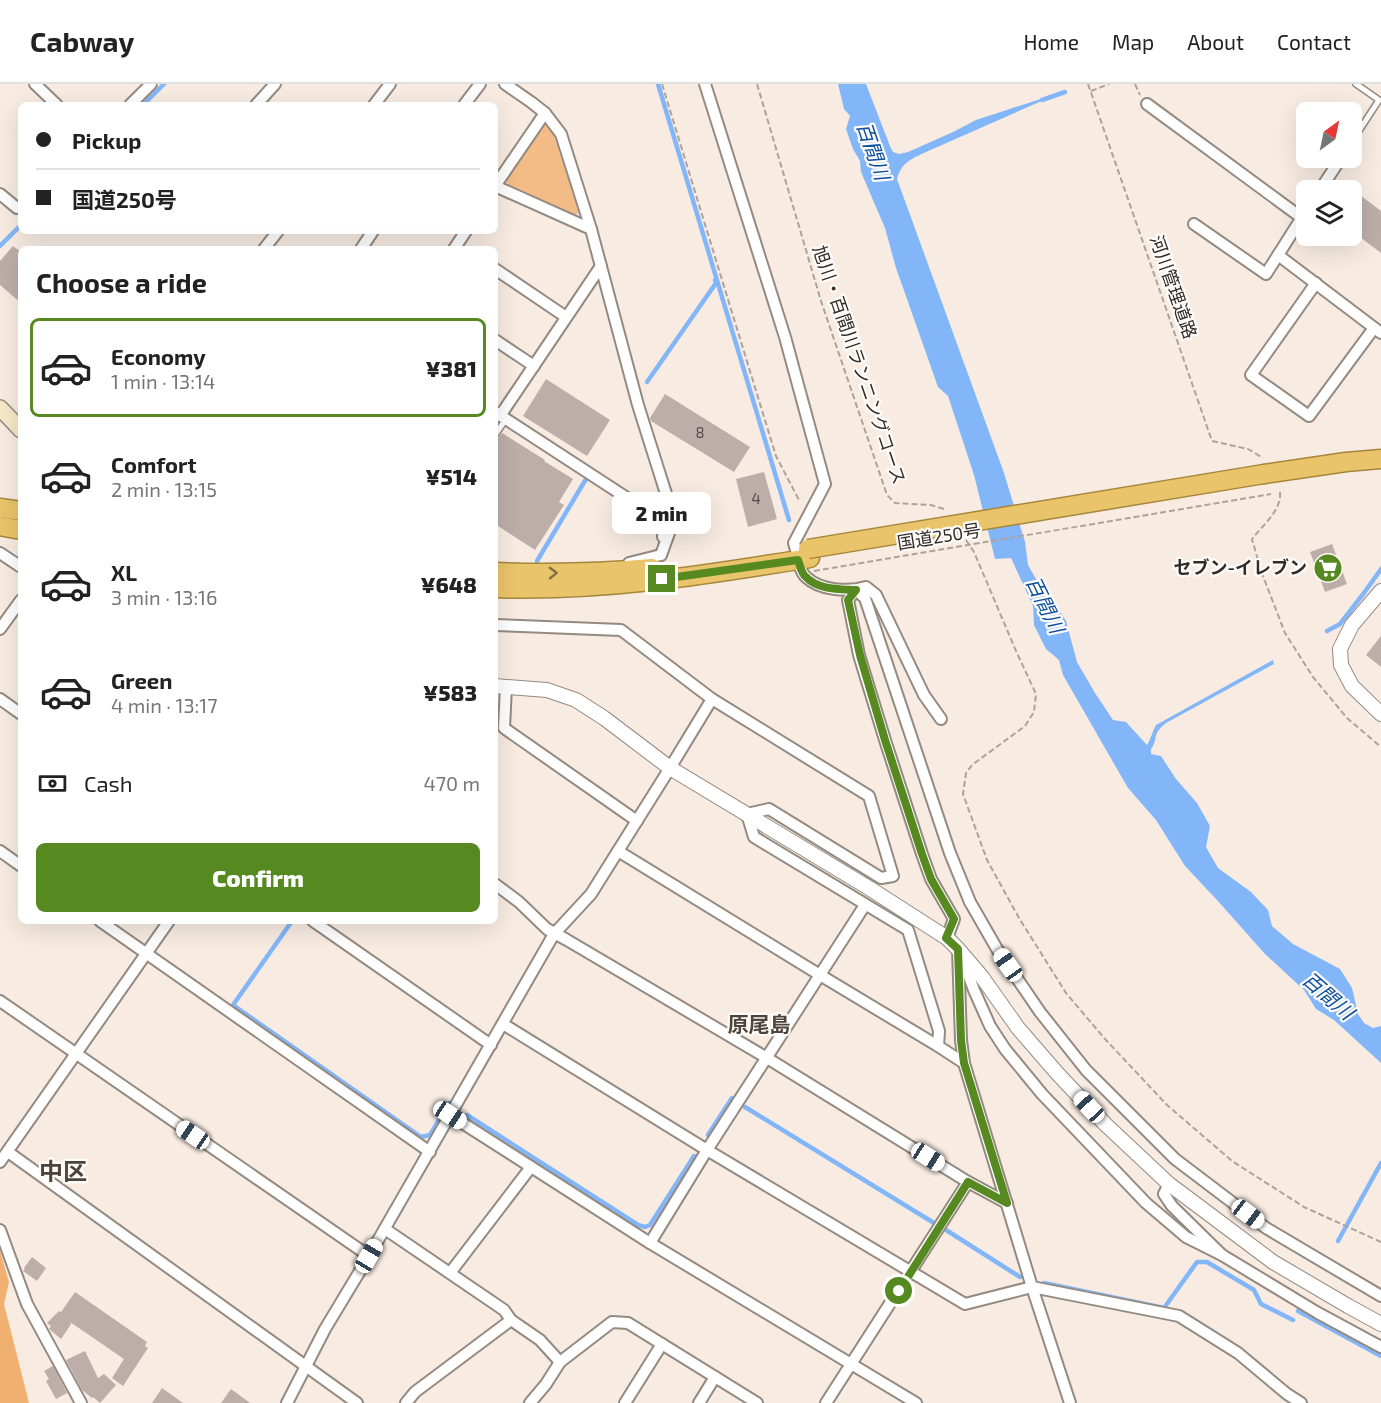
<!DOCTYPE html>
<html lang="en">
<head>
<meta charset="utf-8">
<style>
  :root { --surface:#fff; --page:#f2f2f2; --text:#222; --muted:#767676; --line:#e0e0e0; --accent:#56891f }
  body { margin:0; font-family:"Exo 2","Noto Sans JP",sans-serif; background:var(--page); color:var(--text); height:100vh; display:flex; flex-direction:column; font-size:22px; white-space:nowrap }
  * { box-sizing:border-box; margin:0 }
  p { font-size:20px; color:var(--muted) }
  .icon { flex:none; width:33px; height:33px; fill:none; stroke:currentColor; stroke-width:2; stroke-linecap:round; stroke-linejoin:round }
  .map { position:relative; flex:1; overflow:hidden }
  .details { position:absolute; left:18px; top:162px; width:480px; height:678px; display:flex; flex-direction:column; background:var(--surface); border-radius:9px; box-shadow:0 6px 24px #0002 }
  .details>* { flex:none }
  .banner { position:absolute; left:18px; top:18px; width:480px; height:132px; border-radius:9px; box-shadow:0 6px 24px #0002; display:grid; align-content:center; height:132px; padding:0 18px; background:var(--surface) }
  .needle { width:39px; rotate:33deg }
  .tools { position:absolute; left:1296px; top:18px; display:grid; gap:12px }
  .tools a { display:grid; place-items:center; width:66px; height:66px; border-radius:9px; background:var(--surface); box-shadow:0 6px 24px #0002; font-size:30px }
  .end { position:absolute; width:27px; height:27px; margin:-14px; border:8px solid #56891f; background:#fff; box-shadow:0 0 0 3px #fff }
  .from { border-radius:50% }
  .bubble { position:absolute; height:42px; border-radius:9px; background:var(--surface); box-shadow:0 6px 24px #0002; font-size:20px; font-weight:800; line-height:42px; text-align:center }
  .car { position:absolute; width:18px; height:36px; margin:-18px -9px; border-radius:8px; box-shadow:0 0 4px 2px #0007; background:linear-gradient(#fff 24%,#345 0 40%,#fff 0 76%,#345 0 86%,#fff 0) }
  .banner b { display:flex; align-items:center; gap:21px; height:57px; font-size:22px }
  .banner b+b { border-top:2px solid var(--line) }
  .banner i { width:15px; height:15px; background:var(--text) }
  ul { padding:0; list-style:none }
  li { display:flex; align-items:center; gap:18px; height:99px; margin:0 12px 9px; padding:0 6px; border:3px solid transparent; border-radius:9px }
  li div { flex:1 }
  li b { display:block; font-size:22px }
  li em { font-style:normal; font-weight:800 }
  li.current { border-color:var(--accent) }
  li>.icon { width:54px; height:54px; stroke-width:1.5 }
  h2 { padding:0 18px; font-size:27px; line-height:72px }
  .pay { display:flex; align-items:center; gap:15px; height:66px; padding:0 18px; font-size:22px }
  .pay p { margin-inline-start:auto }
  .action { display:flex; gap:12px; margin-top:auto; padding:12px 18px }
  .action a { flex:1; height:69px; border-radius:9px; background:var(--accent); color:#fff; font-size:24px; font-weight:800; line-height:69px; text-align:center }
  header { display:flex; align-items:center; gap:36px; box-sizing:border-box; height:84px; padding:0 30px; background:var(--surface); border-bottom:2px solid var(--line) }
  header strong { font-size:28px }
  nav { display:flex; gap:33px; margin-inline-start:auto; font-size:21px }
  .map>svg:first-child { display:block }
  .green { fill:#f3bc86 }
  .forest { fill:#f0b06f }
  .water { fill:#83b6f9 }
  .lines { fill:none; stroke-linecap:round; stroke-linejoin:round }
  .stream { stroke:#83b6f9; stroke-width:4.5 }
  .building { fill:#bdaea9 }
  .service-casing { stroke:#948a80; stroke-width:8 }
  .minor-casing { stroke:#948a80; stroke-width:14 }
  .tertiary-casing { stroke:#948a80; stroke-width:16 }
  .secondary-casing { stroke:#948a80; stroke-width:18 }
  .trunk-casing { stroke:#a5863b; stroke-width:21 }
  .path { stroke:#aca39b; stroke-width:2; stroke-dasharray:6 3; stroke-linecap:butt }
  .service { stroke:#fff; stroke-width:5 }
  .minor { stroke:#fff; stroke-width:10 }
  .tertiary { stroke:#fff; stroke-width:14 }
  .secondary { stroke:#f7e9c7; stroke-width:15 }
  .trunk { stroke:#eac46a; stroke-width:18 }
  .trunk-bridge-casing { stroke:#a5863b; stroke-width:21; stroke-linecap:butt }
  .path-bridge { stroke:#aca39b; stroke-width:2; stroke-dasharray:6 3; stroke-linecap:butt }
  .trunk-bridge { stroke:#eac46a; stroke-width:18 }
  .oneway { stroke:#847046 }
  .route { stroke:#56891f; stroke-width:8 }
  .labels { text-anchor:middle; stroke-width:4.5; stroke-linejoin:round; paint-order:stroke }
  .number-label { font-size:15px; fill:#544c48 }
  .street-label { font-size:18px; fill:#312c28; stroke:#fefbf9 }
  .poi-label { font-size:18px; font-weight:bold; fill:#312c28; stroke:#fefbf9; text-anchor:end }
  .water-label { font-size:20px; font-style:italic; fill:#0d52a0; stroke:#fefbf9 }
  .quarter-label { font-size:21px; font-weight:bold; fill:#4d443c; stroke:#fefbf9 }
  .district-label { font-size:24px; font-weight:bold; fill:#4d443c; stroke:#fefbf9 }
</style>
</head>
<body>
<header>
<strong>Cabway</strong>
<nav><a>Home</a><a>Map</a><a>About</a><a>Contact</a></nav>
</header>
<div class="map">
<svg width="1381" height="1319" viewBox="0 0 1381 1319">
  <rect width="100%" height="100%" fill="#f8ece2"/>
  <polygon class="green" points="545,37 554,51 579,129 573,132 509,103 506,96"/>
  <polygon class="forest" points="0,1167 9,1198 4,1220 29,1319 0,1319"/>
  <path class="water" d="M838 0H866L890 62 893 68 899 70 908 68 953 48 976 36 1062 8 926 68C911 75 902 78 897 95L1004 389 1025 458 1028 481 1045 511 1056 521 1066 537 1077 578 1095 609 1113 636 1126 638 1147 661C1151 655 1152 648 1156 641L1273 576 1274 580 1166 639C1151 651 1159 654 1151 665V670L1161 672 1176 695 1197 719 1210 742 1206 763 1218 784 1251 808 1268 826 1272 842 1293 860 1340 885 1352 904 1358 930 1364 939 1373 944 1381 942V979L1334 936 1316 925 1304 906 1265 870 1217 816 1185 782 1156 736 1128 704 1063 591 1059 576 1046 565 1034 541 1033 522 1011 474 995 475 974 391 948 312 938 303 896 184 885 144 861 88 860 77 853 65 846 45 850 32 844 25Z"/>
  <g class="lines">
    <g class="stream">
      <polyline points="658,0 789,436"/>
      <polyline points="1042,16 1065,8"/>
      <polyline points="143,21 164,0"/>
      <polyline points="0,162 21,141"/>
      <polyline points="647,298 716,199 715,196"/>
      <polyline points="537,477 586,395"/>
      <polyline points="1327,547 1340,540 1364,509 1381,485"/>
      <polyline points="292,837 233,921 421,1053 430,1051 449,1019 451,1020"/>
      <polyline points="745,1023 934,1139"/>
      <polyline points="467,1031 638,1141 645,1143 650,1141 694,1072"/>
      <polyline points="708,1051 732,1014 734,1015"/>
      <polyline points="946,1146 1020,1193"/>
      <polyline points="1338,1157 1381,1079"/>
      <polyline points="1044,1199 1164,1224 1197,1178 1207,1178 1254,1206 1261,1220 1293,1236"/>
      <polyline points="1298,1227 1381,1272"/>
    </g>
  </g>
  <g class="building">
    <polygon points="1352,105 1381,127 1381,169 1352,147"/>
    <polygon points="13,162 21,168 21,219 0,201 0,177"/>
    <polygon points="546,295 610,336 587,372 523,332"/>
    <polygon points="665,310 750,363 734,388 651,337 650,334"/>
    <polygon points="502,349 545,376 544,377 573,395 559,418 564,421 535,466 495,440 495,357"/>
    <polygon points="764,388 777,435 748,443 736,395"/>
    <polygon points="1332,460 1347,500 1325,508 1310,468"/>
    <polygon points="1381,552 1381,583 1366,571"/>
    <polygon points="32,1173 46,1184 37,1197 23,1187 25,1185 24,1184"/>
    <polygon points="75,1208 147,1258 145,1262 148,1264 123,1302 112,1294 124,1275 70,1238 71,1240 61,1255 49,1245 51,1242 47,1239 59,1227 61,1228"/>
    <polygon points="85,1267 98,1294 104,1290 116,1301 100,1319 93,1313 92,1314 82,1306 66,1276"/>
    <polygon points="53,1282 67,1309 56,1315 46,1297 49,1295 44,1287"/>
    <polygon points="162,1304 183,1319 152,1319"/>
    <polygon points="231,1305 250,1319 221,1319"/>
  </g>
  <g class="lines">
    <g class="service-casing">
      <g id="service">
        <polyline points="1353,56 1379,16 1356,0"/>
        <polyline points="495,351 506,335"/>
      </g>
    </g>
    <g class="minor-casing">
      <g id="minor">
        <polyline points="35,0 57,21"/>
        <polyline points="505,0 531,18 545,29 561,50 591,145 638,321 674,435 661,471"/>
        <polyline points="705,0 785,253 825,400 794,459 796,466"/>
        <polyline points="1147,20 1302,134"/>
        <polyline points="130,21 151,0"/>
        <polyline points="256,21 275,0"/>
        <polyline points="374,21 390,0"/>
        <polyline points="464,21 480,0"/>
        <polyline points="1352,58 1353,56"/>
        <polyline points="495,102 591,145"/>
        <polyline points="495,102 545,29"/>
        <polyline points="1320,106 1341,74"/>
        <polyline points="0,110 17,124 21,123"/>
        <polyline points="1194,140 1266,190 1306,127"/>
        <polyline points="264,165 278,147"/>
        <polyline points="361,165 373,147"/>
        <polyline points="454,165 466,147"/>
        <polyline points="1278,171 1381,249"/>
        <polyline points="495,185 566,233"/>
        <polyline points="1316,199 1251,291 1309,332 1374,244"/>
        <polyline points="495,256 534,282"/>
        <polyline points="495,328 644,425 664,440 663,453"/>
        <polyline points="500,332 601,182"/>
        <polyline points="0,469 21,483"/>
        <path d="M798 476C800 482 801 489 806 493 820 507 849 508 866 503L876 511 924 611 941 635"/>
        <polyline points="629,479 661,471"/>
        <polyline points="856,506 865,514 950,769 970,818 997,865 1040,928 1086,986 1175,1075 1266,1144 1381,1212"/>
        <polyline points="856,506 848,516 859,571 885,656 922,770 931,795 954,835 947,854"/>
        <polyline points="495,541 621,546 712,615 869,712 893,792 881,794 769,725 747,730 754,753 908,846 939,947 938,962"/>
        <polyline points="0,545 21,516"/>
        <polyline points="506,602 504,644 637,737"/>
        <polyline points="0,615 21,630"/>
        <polyline points="0,767 21,782"/>
        <polyline points="618,767 820,891 938,962 964,979"/>
        <polyline points="495,800 519,818 547,845 567,856 767,974 968,1098 1007,1119"/>
        <polyline points="100,837 430,1068"/>
        <polyline points="313,837 491,961"/>
        <polyline points="958,865 961,956 964,979 1032,1203 1070,1319"/>
        <polyline points="962,874 974,906 990,942 1005,965 1042,1010 1146,1119 1186,1153 1222,1171"/>
        <polyline points="0,917 369,1172"/>
        <polyline points="503,940 707,1066 965,1220 1032,1203 1179,1232 1238,1269 1287,1310 1301,1319"/>
        <polyline points="450,1031 650,1159 916,1319"/>
        <polyline points="8,1068 357,1319"/>
        <polyline points="0,1078 169,837"/>
        <polyline points="1169,1100 1164,1110 1172,1122 1222,1171 1318,1229 1381,1263"/>
        <polyline points="385,1145 504,1226 511,1236 540,1256 560,1278"/>
        <polyline points="0,1146 27,1220 81,1319"/>
        <polyline points="650,1159 707,1066 865,821"/>
        <polyline points="450,1189 531,1083"/>
        <polyline points="287,1319 325,1245 369,1172 554,850 591,810 670,684 712,615"/>
        <polyline points="406,1319 415,1308 511,1236"/>
        <polyline points="530,1319 546,1300 560,1278 612,1238 628,1239 757,1319"/>
        <polyline points="625,1319 662,1260"/>
        <polyline points="699,1319 715,1293"/>
        <polyline points="826,1319 968,1098"/>
      </g>
    </g>
    <g class="tertiary-casing">
      <g id="tertiary">
        <polyline points="1381,507 1352,541 1340,565 1341,581 1352,602 1381,630"/>
        <polyline points="495,602 547,606 576,616 604,634 670,684 869,804 947,854 958,865 982,893 1018,944 1057,989 1105,1040 1169,1100 1273,1178 1348,1222 1381,1240"/>
      </g>
    </g>
    <g class="secondary-casing">
      <polyline id="secondary" points="0,324 21,346"/>
    </g>
    <g class="trunk-casing">
      <g id="trunk">
        <polyline points="1264,390 1346,378 1381,375"/>
        <polyline points="0,424 21,427"/>
        <polyline points="0,442 21,446"/>
        <path d="M495 488C548 490 600 489 652 484"/>
        <path d="M495 504C599 508 707 491 810 474"/>
      </g>
    </g>
    <g class="path">
      <polyline points="662,0 776,372 800,418"/>
      <polyline points="757,0 821,217 887,411 895,419 931,421 947,426"/>
      <polyline points="1088,0 1212,357 1248,365 1263,374"/>
      <polyline points="1135,0 1140,11"/>
      <polyline points="1091,7 1109,0"/>
      <path d="M1280 408C1282 426 1262 442 1252 455L1261 487 1285 549 1313 593 1347 634 1381 663"/>
      <polyline points="966,456 974,468 1016,567 1036,610 1034,628 1025,642 972,681 966,689 963,710 987,776 1019,834 1066,909 1105,955 1167,1021 1232,1077 1304,1123 1381,1158"/>
    </g>
    <use href="#service" class="service"/>
    <use href="#minor" class="minor"/>
    <use href="#tertiary" class="tertiary"/>
    <use href="#secondary" class="secondary"/>
    <use href="#trunk" class="trunk"/>
    <g class="trunk-bridge-casing">
      <polyline id="trunk-bridge" points="808,465 1264,390"/>
    </g>
    <polyline class="path-bridge" points="814,487 1271,410"/>
    <use href="#trunk-bridge" class="trunk-bridge"/>
  </g>
  <defs><path id="oneway-chevron" d="M-2-3.5L2.5 0L-2 3.5" fill="none" stroke-width="1.6" stroke-linecap="round" stroke-linejoin="round" transform="scale(1.5)"/></defs>
  <use class="oneway" href="#oneway-chevron" transform="translate(553 489) rotate(-1)"/>
  <g class="lines">
    <path class="route" d="M662 495 798 476C800 481 801 489 806 493 818 506 840 505 856 506L848 516 860 571 885 656 922 770 931 795 954 835 946 854 958 865 961 956 964 979 1007 1119 968 1098 899 1207"/>
  </g>
  <defs>
    <g id="supermarket-disc" transform="scale(1.5)"><circle r="9.5" fill="#56891f" stroke="#fefbf9"/><path d="M-6-5.5h2.5l.6 2H6L4.5 2H-2.5L-4.4-4H-6ZM-1.5 3.2a1.3 1.3 0 1 0 .1 0ZM3 3.2a1.3 1.3 0 1 0 .1 0Z" fill="#fff"/></g>
  </defs>
  <g fill-rule="evenodd">
    <use href="#supermarket-disc" x="1328" y="484"/>
  </g>
  <g class="labels">
    <g class="number-label">
      <text x="700" y="354">8</text>
      <text x="756" y="420">4</text>
    </g>
    <g class="street-label">
      <text transform="translate(1173 203) rotate(71)" y="6">河川管理道路</text>
      <text transform="translate(859 281) rotate(71)" y="6">旭川・百間川ランニングコース</text>
      <text transform="translate(939 453) rotate(-9)" y="6">国道250号</text>
    </g>
    <g class="poi-label">
      <text x="1307" y="490">セブン-イレブン</text>
    </g>
    <g class="water-label">
      <text transform="translate(873 67) rotate(71)" y="7">百間川</text>
      <text transform="translate(1045 521) rotate(64)" y="7">百間川</text>
      <text transform="translate(1328 912) rotate(41)" y="7">百間川</text>
    </g>
    <g class="quarter-label">
      <text x="759" y="948">原尾島</text>
    </g>
    <g class="district-label">
      <text x="63" y="1096">中区</text>
    </g>
  </g>
</svg>
<div class="tools">
<a><svg class="needle" viewBox="-14 -14 28 28"><path d="M0-13l5 13h-10z" fill="#e53935"/><path d="M0 13l5-13h-10z" fill="#767676"/></svg></a>
<a><svg class="icon" aria-label="layers" viewBox="0 0 24 24"><path d="M12 4l9 5-9 5-9-5zM3 14l9 5 9-5"/></svg></a>
</div>
<i class="end from" style="left:899px;top:1207px"></i>
<i class="end" style="left:662px;top:495px"></i>
<div class="bubble" style="left:612px;top:408px;width:99px">2 min</div>
<i class="car" style="left:1008px;top:881px;rotate:325deg"></i>
<i class="car" style="left:1089px;top:1023px;rotate:317deg"></i>
<i class="car" style="left:450px;top:1031px;rotate:123deg"></i>
<i class="car" style="left:193px;top:1051px;rotate:304deg"></i>
<i class="car" style="left:928px;top:1073px;rotate:122deg"></i>
<i class="car" style="left:1248px;top:1130px;rotate:127deg"></i>
<i class="car" style="left:369px;top:1172px;rotate:30deg"></i>
<div class="banner">
<b><i class="from"></i>Pickup</b>
<b><i></i>国道250号</b>
</div>
<section class="details">
<h2>Choose a ride</h2>
<ul>
<li class="current"><svg class="icon" aria-label="car" viewBox="0 0 24 24"><path d="M5 17H2v-5l4-1 3-4h7l3 4 3 1v5h-3M9 17h6M6 11h13"/><circle cx="7" cy="17" r="2"/><circle cx="17" cy="17" r="2"/></svg><div><b>Economy</b><p>1 min · 13:14</p></div><em>¥381</em></li>
<li><svg class="icon" aria-label="car" viewBox="0 0 24 24"><path d="M5 17H2v-5l4-1 3-4h7l3 4 3 1v5h-3M9 17h6M6 11h13"/><circle cx="7" cy="17" r="2"/><circle cx="17" cy="17" r="2"/></svg><div><b>Comfort</b><p>2 min · 13:15</p></div><em>¥514</em></li>
<li><svg class="icon" aria-label="car" viewBox="0 0 24 24"><path d="M5 17H2v-5l4-1 3-4h7l3 4 3 1v5h-3M9 17h6M6 11h13"/><circle cx="7" cy="17" r="2"/><circle cx="17" cy="17" r="2"/></svg><div><b>XL</b><p>3 min · 13:16</p></div><em>¥648</em></li>
<li><svg class="icon" aria-label="car" viewBox="0 0 24 24"><path d="M5 17H2v-5l4-1 3-4h7l3 4 3 1v5h-3M9 17h6M6 11h13"/><circle cx="7" cy="17" r="2"/><circle cx="17" cy="17" r="2"/></svg><div><b>Green</b><p>4 min · 13:17</p></div><em>¥583</em></li>
</ul>
<div class="pay"><svg class="icon" aria-label="cash" viewBox="0 0 24 24"><path d="M3 7h18v10H3z"/><circle cx="12" cy="12" r="2"/></svg>Cash<p>470 m</p></div>
<div class="action"><a>Confirm</a></div>
</section>
</div>
</body>
</html>
